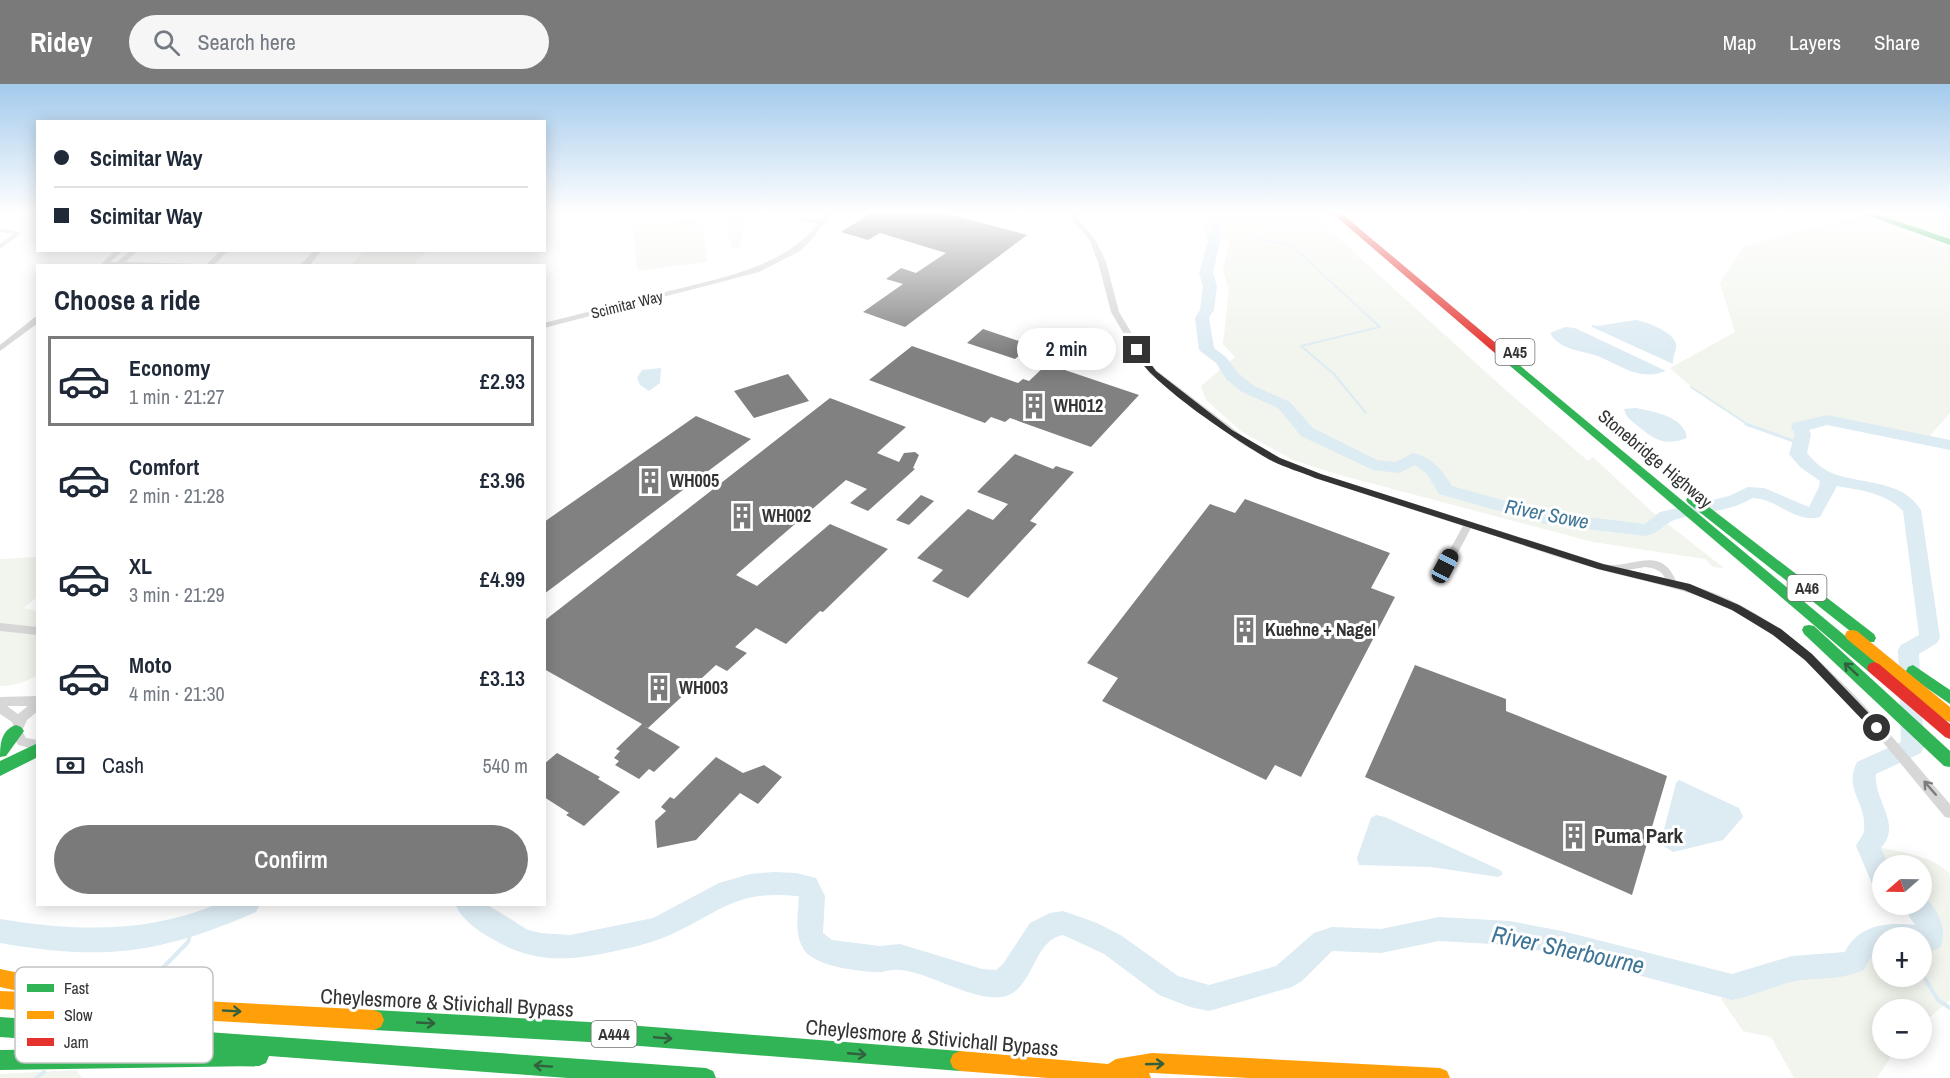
<!DOCTYPE html>
<html lang="en">
<head>
<meta charset="utf-8">
<style>
  :root { --surface:#fff; --page:#f6f6f7; --text:#1f2937; --muted:#747a83; --line:#e0e1e3; --accent:#7a7a7a }
  body { margin:0; font-family:"Archivo Narrow",sans-serif; background:var(--page); color:var(--text); height:100vh; display:flex; flex-direction:column; font-size:22px; white-space:nowrap }
  * { box-sizing:border-box; margin:0 }
  p { font-size:20px; color:var(--muted) }
  .icon { flex:none; width:33px; height:33px; fill:none; stroke:currentColor; stroke-width:2; stroke-linecap:round; stroke-linejoin:round }
  .map { position:relative; flex:1; overflow:hidden }
  .side { position:absolute; left:36px; top:180px; width:510px; height:642px; display:flex; flex-direction:column; background:var(--surface); border-radius:0px; box-shadow:0 3px 15px #0003 }
  .side>* { flex:none }
  .top-card { position:absolute; left:36px; top:36px; width:510px; height:132px; border-radius:0px; box-shadow:0 3px 15px #0003; display:grid; align-content:center; height:132px; padding:0 18px; background:var(--surface) }
  .needle { width:39px; rotate:250deg }
  .controls { position:absolute; left:1872px; top:771px; display:grid; gap:12px }
  .controls a { display:grid; place-items:center; width:60px; height:60px; border-radius:50%; background:var(--surface); box-shadow:0 3px 15px #0003; font-size:30px }
  .end { position:absolute; width:27px; height:27px; margin:-14px; border:8px solid #333; background:#fff; box-shadow:0 0 0 3px #fff }
  .from { border-radius:50% }
  .bubble { position:absolute; height:42px; border-radius:21px; background:var(--surface); box-shadow:0 3px 15px #0003; font-size:20px; font-weight:600; line-height:42px; text-align:center }
  .car { position:absolute; width:18px; height:36px; margin:-18px -9px; border-radius:8px; box-shadow:0 0 4px 2px #0007; background:linear-gradient(#222 24%,#8ab4d8 0 40%,#222 0 76%,#8ab4d8 0 86%,#222 0) }
  .top-card b { display:flex; align-items:center; gap:21px; height:57px; font-size:22px }
  .top-card b+b { border-top:2px solid var(--line) }
  .top-card i { width:15px; height:15px; background:var(--text) }
  ul { padding:0; list-style:none }
  li { display:flex; align-items:center; gap:18px; height:90px; margin:0 12px 9px; padding:0 6px; border:3px solid transparent; border-radius:0px }
  li div { flex:1 }
  li b { display:block; font-size:22px }
  li em { font-style:normal; font-weight:600 }
  li.on { border-color:var(--accent) }
  li>.icon { width:54px; height:54px; stroke-width:1.5 }
  h2 { padding:0 18px; font-size:27px; line-height:72px }
  .pay { display:flex; align-items:center; gap:15px; height:66px; padding:0 18px; font-size:22px }
  .pay p { margin-inline-start:auto }
  .button { display:flex; gap:12px; margin-top:auto; padding:12px 18px }
  .button a { flex:1; height:69px; border-radius:36px; background:var(--accent); color:#fff; font-size:24px; font-weight:600; line-height:69px; text-align:center }
  header { display:flex; align-items:center; gap:36px; box-sizing:border-box; height:84px; padding:0 30px; background:var(--accent); color:#fff }
  header strong { font-size:28px }
  nav { display:flex; gap:33px; margin-inline-start:auto; font-size:21px }
  .search { width:420px; height:54px; background:var(--page); display:flex; align-items:center; gap:15px; box-sizing:border-box; padding:0 21px; border-radius:33px; color:var(--muted); font-size:22px }
  .map>svg:first-child { display:block }
  .green { fill:#f1f5ed }
  .water { fill:#ddebf3 }
  .lines { fill:none; stroke-linecap:round; stroke-linejoin:round }
  .stream-far2 { stroke:#ddebf3; stroke-width:2 }
  .stream-far1 { stroke:#ddebf3; stroke-width:3 }
  .stream { stroke:#ddebf3; stroke-width:4 }
  .river { fill:#ddebf3; fill-rule:evenodd }
  .building { fill:#818181 }
  .street { fill:#d7d7d7; fill-rule:evenodd }
  .fast { fill:#30b455; fill-rule:evenodd }
  .slow { fill:#ff9f0a; fill-rule:evenodd }
  .jam { fill:#e5322d; fill-rule:evenodd }
  .oneway { stroke:#32603f }
  .oneway2 { stroke:#7d7d7d }
  .route { fill:#333 }
  .labels { text-anchor:middle; stroke-width:6; stroke-linejoin:round; paint-order:stroke }
  .far-street-label { font-size:15px; fill:#333; stroke:#fff }
  .shield { fill:#fff; stroke:#707070; stroke-width:1.5 }
  .shield-label { font-size:16px; font-weight:bold; fill:#333 }
  .poi-label { font-size:18px; font-weight:bold; fill:#333; stroke:#fff; text-anchor:start }
  .street-label { font-size:18px; fill:#333; stroke:#fff }
  .water-label { font-size:20px; font-style:italic; fill:#3f7597; stroke:#fff }
  .near-poi-label { font-size:21px; font-weight:bold; fill:#333; stroke:#fff; text-anchor:start }
  .near-street-label { font-size:21px; fill:#333; stroke:#fff }
  .near-water-label { font-size:24px; font-style:italic; fill:#3f7597; stroke:#fff }
  .key { fill:#fff; stroke:#c2c2c2; stroke-width:1.5 }
  .key-label { font-size:16px; fill:#333 }
</style>
</head>
<body>
<header>
<strong>Ridey</strong>
<div class="search"><svg class="icon" aria-label="search" viewBox="0 0 24 24"><circle cx="10" cy="10" r="6"/><path d="M15 15l6 6"/></svg>Search here</div>
<nav><a>Map</a><a>Layers</a><a>Share</a></nav>
</header>
<div class="map">
<svg width="1950" height="994" viewBox="0 0 1950 994">
  <rect width="100%" height="100%" fill="#fff"/>
  <g class="green">
    <polygon points="722,129 746,129 740,164 732,164"/>
    <polygon points="1210,129 1311,129 1500,301 1588,377 1593,373 1650,426 1724,484 1713,483 1705,475 1593,458 1340,391 1293,376 1242,348 1206,316 1201,302 1235,273 1223,260 1229,205 1223,186 1230,155 1208,157 1204,148 1206,131"/>
    <polygon points="1874,129 1950,129 1950,155"/>
    <path d="M1858 132 1950 163V329L1927 355 1827 336 1800 343 1803 350 1799 359C1746 343 1710 321 1670 284L1735 248 1720 199 1744 162Z"/>
    <polygon points="700,134 708,178 637,187 633,141"/>
    <polygon points="365,166 427,166 427,167 413,181 351,181"/>
    <path d="M37 473V513L24 524 37 527V591C26 598 14 602 0 602V475Z"/>
    <path d="M1883 764C1906 769 1934 773 1950 790V916L1922 940V926H1882V964L1896 965 1877 994H1794L1771 953 1743 947 1721 915 1731 908 1764 905 1814 891H1850L1865 884 1866 867 1877 859H1882V892H1922V865L1939 864C1946 848 1935 829 1921 821L1922 782 1883 781 1876 766Z"/>
    <polygon points="76,986 82,994 0,994 0,990"/>
  </g>
  <g class="water">
    <path d="M1635 236C1645 237 1674 248 1676 260 1677 266 1672 273 1673 280L1592 243V241L1598 242Z"/>
    <path d="M1565 243 1575 244 1666 287C1640 297 1623 283 1600 273 1583 266 1560 267 1550 249Z"/>
    <polygon points="661,284 660,299 649,307 640,301 637,294 642,286"/>
    <path d="M1636 324C1654 328 1684 332 1687 354 1665 362 1656 357 1639 343 1632 337 1626 334 1624 325Z"/>
    <polygon points="1679,696 1739,724 1743,733 1723,756 1673,768 1662,761 1661,757 1676,699"/>
    <polygon points="1376,731 1385,733 1500,786 1503,790 1498,793 1431,783 1359,781 1357,774 1371,734"/>
  </g>
  <g class="lines">
    <g class="stream-far2">
      <polyline points="1259,155 1291,161 1380,243 1301,262 1334,290 1366,329"/>
      <polyline points="1691,303 1750,342"/>
    </g>
    <polyline class="stream-far1" points="1746,340 1799,359"/>
    <g class="stream">
      <polyline points="1922,890 1938,916 1950,924"/>
      <polyline points="148,899 188,858 192,844"/>
      <polyline points="36,994 44,988"/>
    </g>
    <g class="river">
      <path d="M1212 129H1224L1221 154 1213 189 1217 202 1214 226 1209 234 1214 264 1226 273 1238 289 1254 302 1290 318 1313 344 1377 376 1396 378 1413 369C1433 374 1441 384 1452 402L1545 428 1645 440 1660 428 1729 412 1748 403 1764 404 1809 423 1819 403 1820 397 1800 383 1789 370 1795 350 1791 343 1793 339 1827 331 1950 356V366L1827 341 1809 346 1811 350 1807 369C1814 378 1826 388 1837 391 1866 400 1903 397 1921 426L1940 554 1937 559 1919 570 1924 663 1921 669 1876 690C1873 716 1903 740 1881 764L1889 782H1882V805L1873 802 1856 762C1858 757 1864 751 1864 746 1867 718 1843 706 1857 678L1901 658 1898 566 1901 561 1919 551 1903 427C1887 409 1859 406 1837 402L1820 433C1795 440 1777 414 1752 414 1729 429 1700 427 1674 436 1664 440 1661 448 1646 452L1545 440 1439 410 1427 390 1415 381 1399 389 1373 386 1301 352 1278 324 1242 308 1226 295 1216 279 1199 266 1195 234 1200 226 1203 202 1199 189 1209 154Z"/>
      <path d="M774 788 796 789 816 794 825 812 823 849 832 856 880 862 900 860 982 885 996 886 1003 880 1030 839 1050 829 1063 827 1097 839 1122 852 1178 892 1209 901 1276 882 1314 849 1332 843 1381 845 1439 833 1510 837 1562 847 1732 890 1792 872 1845 868C1858 841 1887 838 1915 841L1901 820H1922V811C1937 823 1949 845 1940 864L1931 867 1922 866V854H1882V866C1872 868 1869 877 1864 886 1836 898 1817 892 1791 898 1771 903 1752 912 1732 916L1562 871 1510 861 1439 857 1381 869 1332 867 1302 897 1292 903 1209 927 1190 923 1159 911 1104 870 1063 851C1032 856 1034 909 1001 913 972 917 929 888 900 886 894 885 887 887 881 888 861 888 816 883 804 866 794 850 798 831 799 812H796C736 806 722 827 672 850 655 858 638 862 620 866 575 876 537 881 496 857 480 848 463 838 455 820H486L528 846 541 849 570 851 653 834 719 799 750 790Z"/>
      <path d="M217 820H260L256 828C160 870 103 877 0 859V835C73 847 147 850 217 820Z"/>
    </g>
  </g>
  <g class="building">
    <polygon points="871,129 944,129 1027,151 905,243 863,228 903,200 886,195 901,184 916,189 946,169 880,149 868,156 841,148"/>
    <polygon points="983,245 1031,261 1015,275 967,259"/>
    <polygon points="912,262 1018,299 1023,295 1029,297 1047,280 1139,311 1091,363 1010,334 1005,338 991,333 985,339 869,296"/>
    <polygon points="788,290 809,317 754,334 734,307"/>
    <polygon points="830,314 906,343 877,369 899,378 904,369 915,368 919,371 913,384 915,385 868,427 850,419 867,405 846,396 736,491 757,502 830,440 888,465 823,528 820,527 786,560 756,544 735,563 747,569 727,587 716,581 648,644 644,642 680,663 654,688 649,685 639,695 615,681 619,677 614,674 620,667 616,665 642,640 544,585 544,537"/>
    <polygon points="696,332 751,355 544,510 544,438"/>
    <polygon points="1015,370 1053,385 1056,382 1074,388 1030,437 1037,440 968,514 932,497 943,486 917,474 968,425 993,436 1008,420 977,408"/>
    <polygon points="921,411 934,417 909,441 896,436"/>
    <polygon points="1245,415 1390,469 1371,504 1395,513 1301,693 1275,681 1266,696 1102,617 1118,594 1087,579 1210,420 1235,429"/>
    <polygon points="1415,581 1506,615 1506,627 1667,692 1632,811 1365,693"/>
    <polygon points="557,669 600,693 598,695 620,708 584,742 566,731 569,729 544,713 544,680"/>
    <polygon points="716,673 743,689 764,681 782,693 758,720 740,709 696,756 657,764 655,737 666,727 661,723 670,713 674,715"/>
  </g>
  <g class="lines">
    <g class="street">
      <path d="M826 129H833L812 155 800 167 759 188 544 244V239C585 229 625 218 665 208 719 194 781 185 818 140L796 136V134L821 136Z"/>
      <path d="M1067 129H1074L1096 157 1106 178 1119 228 1146 273 1156 286 1248 356 1280 374 1321 390 1604 480C1631 486 1660 459 1676 497 1796 525 1873 632 1950 720V734L1945 733C1883 660 1819 570 1731 526 1690 505 1645 498 1601 486 1557 474 1514 458 1471 444L1443 497H1435L1434 494 1463 442 1315 394 1274 378 1242 360 1150 290 1138 274 1111 228 1098 178 1090 157ZM1645 483C1654 484 1661 486 1665 494L1628 486Z"/>
      <polygon points="0,144 22,149 0,165 0,160 13,150 0,148"/>
      <polygon points="116,166 124,166 110,178 117,178 131,166 139,166 125,178 198,180 201,182 99,182"/>
      <polygon points="221,166 229,166 213,182 205,182"/>
      <polygon points="315,166 322,166 310,181 298,182 304,177"/>
      <polygon points="35,233 38,233 38,239 0,267 0,261"/>
      <polygon points="0,539 38,543 38,551 0,547"/>
      <path d="M38 612V627L27 636 22 647 26 654 38 656V666L18 661 10 647 13 641 12 638 0 630V613ZM7 622H28L18 630Z"/>
    </g>
    <g class="fast">
      <polygon points="1860,129 1873,129 1950,155 1950,161"/>
      <polygon points="1500,265 1879,580 1881,584 1879,588 1869,588 1496,270 1495,268"/>
      <polygon points="1692,412 1696,413 1874,550 1876,554 1874,558 1864,558 1688,419 1686,416 1688,413"/>
      <polygon points="1809,541 1814,542 1950,667 1950,683 1944,682 1804,550 1802,546 1804,542"/>
      <polygon points="1913,581 1950,606 1950,620 1908,591 1906,587 1908,583"/>
      <path d="M16 641 21 643 24 647 6 672 0 673C0 660 1 646 16 641Z"/>
      <polygon points="38,659 38,673 0,692 0,677"/>
      <polygon points="374,926 589,938 960,967 967,970 970,977 967,984 960,987 589,958 374,946 367,943 364,936 367,929"/>
      <polygon points="0,933 706,984 713,987 716,994 568,994 269,972 266,979 259,982 0,986 0,966 152,964 0,953"/>
    </g>
    <g class="slow">
      <polygon points="1852,546 1857,547 1950,623 1950,638 1945,636 1847,555 1845,551 1847,547"/>
      <polygon points="0,885 77,901 84,903 86,911 374,926 381,929 384,936 381,943 374,946 0,925 0,907 23,908 0,903"/>
      <polygon points="960,967 1108,980 1116,975 1152,969 1440,984 1447,987 1450,994 1249,994 1152,989 1149,989 1151,994 1048,994 960,987 953,984 950,977 953,970"/>
    </g>
    <g class="jam">
      <polygon points="1332,129 1341,129 1504,266 1504,270 1496,270"/>
      <polygon points="1874,578 1879,580 1950,640 1950,655 1945,653 1869,588 1867,584 1869,580"/>
    </g>
  </g>
  <defs><path id="oneway-shaft" d="M-6 0H5M1.5-3L5.5 0L1.5 3" fill="none" stroke-width="1.6" stroke-linecap="round" stroke-linejoin="round" transform="scale(1.5)"/></defs>
  <g class="oneway">
    <use href="#oneway-shaft" transform="translate(1851 585) rotate(-137)"/>
    <use href="#oneway-shaft" transform="translate(232 927) rotate(3)"/>
    <use href="#oneway-shaft" transform="translate(426 939) rotate(3)"/>
    <use href="#oneway-shaft" transform="translate(663 954) rotate(5)"/>
    <use href="#oneway-shaft" transform="translate(857 970) rotate(5)"/>
    <use href="#oneway-shaft" transform="translate(1155 980) rotate(-2)"/>
    <use href="#oneway-shaft" transform="translate(543 982) rotate(-176)"/>
  </g>
  <use class="oneway2" href="#oneway-shaft" transform="translate(1930 704) rotate(-131)"/>
  <linearGradient id="sky" x2="0" y2="1"><stop stop-color="#a3caec"/><stop offset="0.48" stop-color="#fff"/><stop offset="1" stop-color="#fff" stop-opacity="0"/></linearGradient>
  <rect width="1950" height="268" fill="url(#sky)"/>
  <path class="route" d="M1134 264H1139L1156 287 1232 346 1280 374 1321 390 1603 480 1690 500 1739 521 1781 545 1812 570 1883 644 1881 647H1873L1805 576 1773 551 1732 526 1684 506 1598 485 1315 394C1301 388 1286 384 1272 377 1245 362 1137 292 1134 264Z"/>
  <defs>
    <g id="building-bare" transform="scale(2.07)"><path d="M-4-6H4V6H1V3H-1V6H-4ZM-2.5-4.3h1.7v1.8h-1.7ZM.8-4.3h1.7v1.8H.8ZM-2.5-1h1.7V.8h-1.7ZM.8-1h1.7V.8H.8Z" fill="#7a7a7a" stroke="#fff" stroke-width="2.5" paint-order="stroke"/></g>
  </defs>
  <g fill-rule="evenodd">
    <use href="#building-bare" x="1034" y="322"/>
    <use href="#building-bare" x="650" y="397"/>
    <use href="#building-bare" x="742" y="432"/>
    <use href="#building-bare" x="1245" y="546"/>
    <use href="#building-bare" x="659" y="604"/>
    <use href="#building-bare" x="1574" y="752"/>
  </g>
  <g class="labels">
    <g class="far-street-label">
      <text transform="translate(627 221) rotate(-14)" y="5">Scimitar Way</text>
    </g>
    <g class="shield">
      <rect x="1495.5" y="255" width="39" height="26" rx="4.5"/>
      <rect x="1787.5" y="491" width="39" height="26" rx="4.5"/>
      <rect x="591.5" y="937" width="45" height="26" rx="4.5"/>
    </g>
    <g class="shield-label">
      <text x="1515" y="274">A45</text>
      <text x="1807" y="510">A46</text>
      <text x="614" y="956">A444</text>
    </g>
    <g class="poi-label">
      <text x="1054" y="328">WH012</text>
      <text x="670" y="403">WH005</text>
      <text x="762" y="438">WH002</text>
      <text x="1265" y="552">Kuehne + Nagel</text>
      <text x="679" y="610">WH003</text>
    </g>
    <g class="street-label">
      <text transform="translate(1655 375) rotate(40)" y="6">Stonebridge Highway</text>
    </g>
    <g class="water-label">
      <text transform="translate(1547 430) rotate(11)" y="7">River Sowe</text>
    </g>
    <g class="near-poi-label">
      <text x="1594" y="759">Puma Park</text>
    </g>
    <g class="near-street-label">
      <text transform="translate(447 919) rotate(3)" y="7">Cheylesmore &amp; Stivichall Bypass</text>
      <text transform="translate(932 954) rotate(5)" y="7">Cheylesmore &amp; Stivichall Bypass</text>
    </g>
    <g class="near-water-label">
      <text transform="translate(1568 866) rotate(12)" y="8">River Sherbourne</text>
    </g>
  </g>
  <rect x="15" y="883" width="198" height="96" rx="9" class="key"/>
  <rect x="27" y="900" width="27" height="8" fill="#30b455"/>
  <rect x="27" y="927" width="27" height="8" fill="#ff9f0a"/>
  <rect x="27" y="954" width="27" height="8" fill="#e5322d"/>
  <g class="key-label">
    <text x="64" y="910">Fast</text>
    <text x="64" y="937">Slow</text>
    <text x="64" y="964">Jam</text>
  </g>
</svg>
<div class="controls">
<a><svg class="needle" viewBox="-14 -14 28 28"><path d="M0-13l5 13h-10z" fill="#e53935"/><path d="M0 13l5-13h-10z" fill="#747a83"/></svg></a>
<a>+</a>
<a>−</a>
</div>
<i class="end from" style="left:1877px;top:644px"></i>
<i class="end" style="left:1137px;top:266px"></i>
<div class="bubble" style="left:1017px;top:244px;width:99px">2 min</div>
<i class="car" style="left:1445px;top:482px;rotate:28deg"></i>
<div class="top-card">
<b><i class="from"></i>Scimitar Way</b>
<b><i></i>Scimitar Way</b>
</div>
<section class="side">
<h2>Choose a ride</h2>
<ul>
<li class="on"><svg class="icon" aria-label="car" viewBox="0 0 24 24"><path d="M5 17H2v-5l4-1 3-4h7l3 4 3 1v5h-3M9 17h6M6 11h13"/><circle cx="7" cy="17" r="2"/><circle cx="17" cy="17" r="2"/></svg><div><b>Economy</b><p>1 min · 21:27</p></div><em>£2.93</em></li>
<li><svg class="icon" aria-label="car" viewBox="0 0 24 24"><path d="M5 17H2v-5l4-1 3-4h7l3 4 3 1v5h-3M9 17h6M6 11h13"/><circle cx="7" cy="17" r="2"/><circle cx="17" cy="17" r="2"/></svg><div><b>Comfort</b><p>2 min · 21:28</p></div><em>£3.96</em></li>
<li><svg class="icon" aria-label="car" viewBox="0 0 24 24"><path d="M5 17H2v-5l4-1 3-4h7l3 4 3 1v5h-3M9 17h6M6 11h13"/><circle cx="7" cy="17" r="2"/><circle cx="17" cy="17" r="2"/></svg><div><b>XL</b><p>3 min · 21:29</p></div><em>£4.99</em></li>
<li><svg class="icon" aria-label="car" viewBox="0 0 24 24"><path d="M5 17H2v-5l4-1 3-4h7l3 4 3 1v5h-3M9 17h6M6 11h13"/><circle cx="7" cy="17" r="2"/><circle cx="17" cy="17" r="2"/></svg><div><b>Moto</b><p>4 min · 21:30</p></div><em>£3.13</em></li>
</ul>
<div class="pay"><svg class="icon" aria-label="cash" viewBox="0 0 24 24"><path d="M3 7h18v10H3z"/><circle cx="12" cy="12" r="2"/></svg>Cash<p>540 m</p></div>
<div class="button"><a>Confirm</a></div>
</section>
</div>
</body>
</html>
